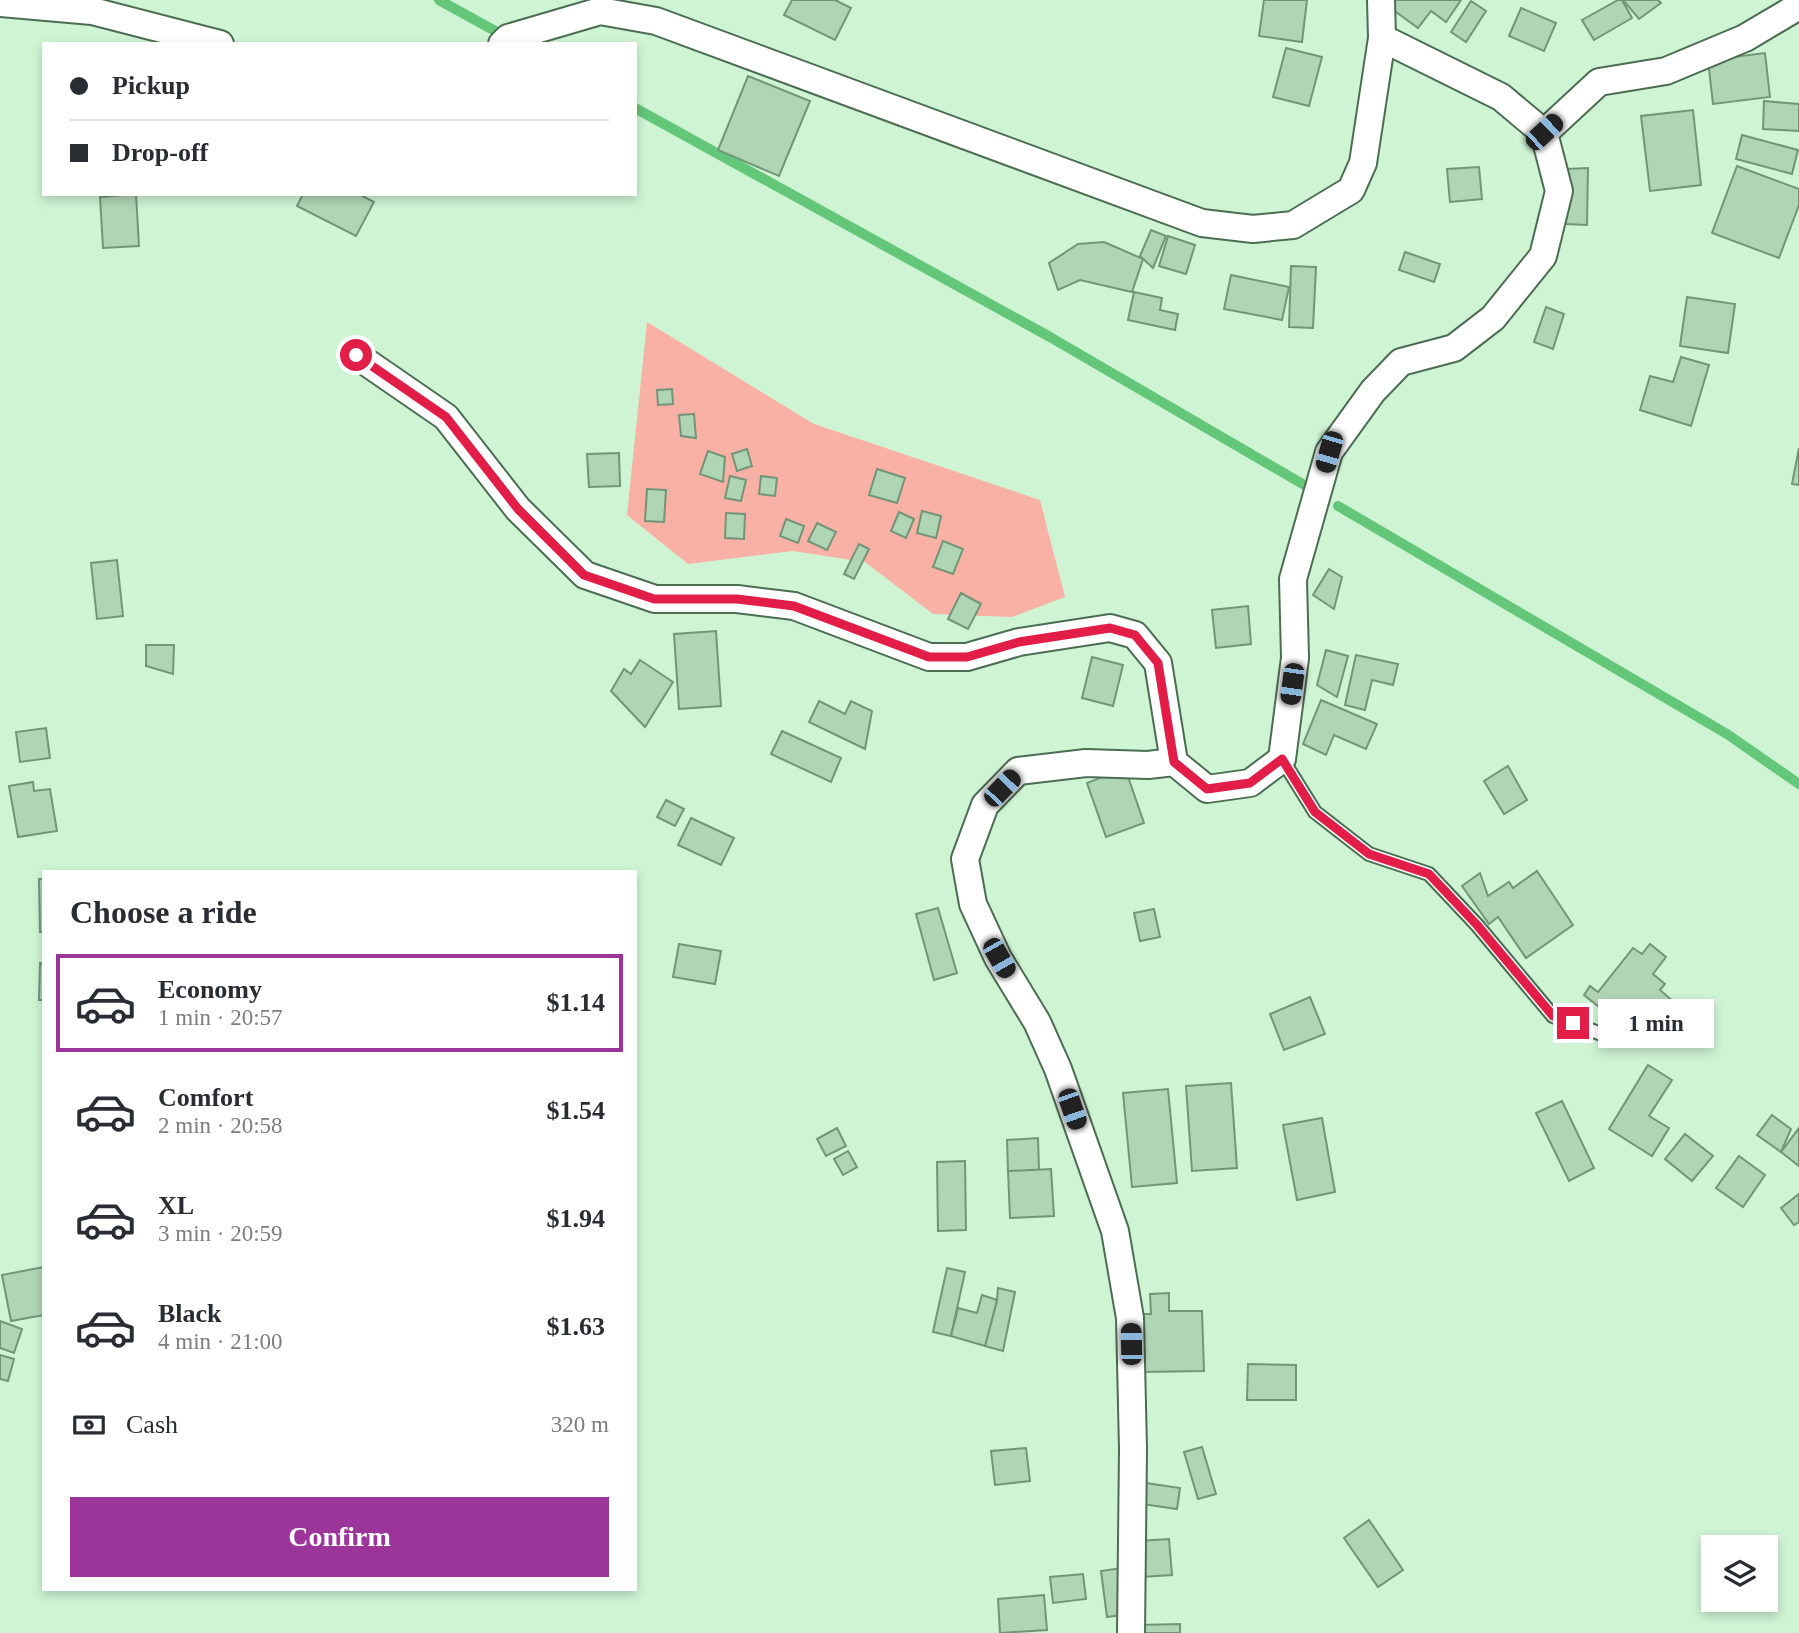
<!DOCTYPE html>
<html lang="en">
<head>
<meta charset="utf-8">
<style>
  :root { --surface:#fff; --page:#f7f7f7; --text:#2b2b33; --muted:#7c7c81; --line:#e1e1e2; --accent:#9c3599 }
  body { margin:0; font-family:"Times New Roman",serif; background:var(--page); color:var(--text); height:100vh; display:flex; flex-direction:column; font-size:26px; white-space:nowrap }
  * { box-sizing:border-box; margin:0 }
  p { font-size:23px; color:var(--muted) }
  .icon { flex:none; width:38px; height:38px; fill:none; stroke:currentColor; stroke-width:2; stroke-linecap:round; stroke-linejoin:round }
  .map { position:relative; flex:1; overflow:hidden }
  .drawer { position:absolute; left:42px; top:870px; width:595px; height:721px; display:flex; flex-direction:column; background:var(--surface); border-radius:0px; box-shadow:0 4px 10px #0003 }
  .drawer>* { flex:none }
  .top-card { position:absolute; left:42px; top:42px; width:595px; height:154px; border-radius:0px; box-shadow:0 4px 10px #0003; display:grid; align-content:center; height:154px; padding:0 28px; background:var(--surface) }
  .buttons { position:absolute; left:1701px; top:1535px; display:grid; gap:14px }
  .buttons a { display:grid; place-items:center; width:77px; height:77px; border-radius:0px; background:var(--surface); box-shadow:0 4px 10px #0003; font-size:35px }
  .end { position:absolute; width:32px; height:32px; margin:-16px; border:9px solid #e11d48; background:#fff; box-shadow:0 0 0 4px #fff }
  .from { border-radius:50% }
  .bubble { position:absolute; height:49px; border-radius:0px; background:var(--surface); box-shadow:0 4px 10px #0003; font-size:23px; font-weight:700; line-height:49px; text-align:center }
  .car { position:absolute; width:21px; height:42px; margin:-21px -10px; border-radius:9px; box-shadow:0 0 5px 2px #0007; background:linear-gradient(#222 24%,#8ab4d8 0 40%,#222 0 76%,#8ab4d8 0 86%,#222 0) }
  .top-card b { display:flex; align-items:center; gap:24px; height:66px; font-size:26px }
  .top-card b+b { border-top:2px solid var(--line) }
  .top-card i { width:18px; height:18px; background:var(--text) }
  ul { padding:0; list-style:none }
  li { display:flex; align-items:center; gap:21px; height:98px; margin:0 14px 10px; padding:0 14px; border:4px solid transparent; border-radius:0px }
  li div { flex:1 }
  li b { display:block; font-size:26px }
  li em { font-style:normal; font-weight:700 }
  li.current { border-color:var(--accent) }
  li>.icon { width:63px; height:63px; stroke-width:1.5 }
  h2 { padding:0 28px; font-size:32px; line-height:84px }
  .pay { display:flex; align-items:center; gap:18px; height:77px; padding:0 28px; font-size:26px }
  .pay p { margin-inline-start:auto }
  .cta { display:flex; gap:14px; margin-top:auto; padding:14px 28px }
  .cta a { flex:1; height:80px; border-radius:0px; background:var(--accent); color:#fff; font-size:28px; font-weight:700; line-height:80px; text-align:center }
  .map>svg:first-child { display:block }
  .green { fill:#f9b0a5 }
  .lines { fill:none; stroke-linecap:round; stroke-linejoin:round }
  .stream { stroke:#63c678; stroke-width:10 }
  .building { fill:#b0d5b5; stroke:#729577; stroke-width:2 }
  .lane-casing { stroke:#4b6d51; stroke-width:16 }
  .street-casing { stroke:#4b6d51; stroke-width:30 }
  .lane { stroke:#fff; stroke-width:12 }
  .street { stroke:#fff; stroke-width:26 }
  .route { stroke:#e11d48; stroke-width:9 }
</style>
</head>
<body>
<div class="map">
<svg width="1799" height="1633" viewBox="0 0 1799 1633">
  <rect width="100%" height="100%" fill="#cff4d4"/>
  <polygon class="green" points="647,322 814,424 1040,500 1065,597 1012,617 933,614 865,562 793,551 688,564 627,515"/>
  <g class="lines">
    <g class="stream">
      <polyline points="439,0 506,37"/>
      <polyline points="635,108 1050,337 1306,486"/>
      <polyline points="1338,506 1727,734 1799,784"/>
    </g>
  </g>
  <g class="building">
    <polygon points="792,0 835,0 851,8 835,40 784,15"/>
    <polygon points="1264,0 1307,0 1302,42 1259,36"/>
    <polygon points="1387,0 1461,0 1446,22 1431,11 1418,28 1385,4"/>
    <polygon points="1618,0 1622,0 1632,18 1594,40 1582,20"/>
    <polygon points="1623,0 1658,0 1661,3 1639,19"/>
    <polygon points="1471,1 1486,11 1466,42 1451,32"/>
    <polygon points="1521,8 1556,23 1544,51 1509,36"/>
    <polygon points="1286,48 1322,57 1309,106 1273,97"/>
    <polygon points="1765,53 1770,97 1713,104 1708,60"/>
    <polygon points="748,76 810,101 779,176 718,150"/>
    <polygon points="1764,101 1799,104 1799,131 1763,129"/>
    <polygon points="1693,110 1701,185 1650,191 1641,116"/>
    <polygon points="1742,135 1798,150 1792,174 1736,159"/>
    <polygon points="1737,166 1799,189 1799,205 1779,258 1712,233"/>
    <polygon points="1479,167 1482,199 1450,202 1447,169"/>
    <polygon points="1588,168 1587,225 1566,224 1566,169"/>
    <polygon points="136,194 139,246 103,248 100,197"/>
    <polygon points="303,194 359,194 374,202 356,236 297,206"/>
    <polygon points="1151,230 1166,236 1153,268 1140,256"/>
    <polygon points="1168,236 1195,245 1186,274 1159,266"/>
    <polygon points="1104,242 1143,259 1132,292 1080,280 1058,290 1049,263 1078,244"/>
    <polygon points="1405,252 1440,264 1434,282 1399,270"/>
    <polygon points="1291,266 1316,267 1313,328 1289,327"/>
    <polygon points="1231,275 1289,287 1282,320 1224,309"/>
    <polygon points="1134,292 1162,298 1160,310 1178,314 1175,330 1128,320"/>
    <polygon points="1687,297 1735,304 1728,353 1680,346"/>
    <polygon points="1546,307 1564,314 1553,349 1534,342"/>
    <polygon points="1681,357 1709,365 1691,426 1640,410 1650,376 1673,382"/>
    <polygon points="672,389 673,404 658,405 657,390"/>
    <polygon points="694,414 696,438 681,436 679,415"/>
    <polygon points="1799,448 1799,485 1792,484"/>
    <polygon points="747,449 752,466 737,471 732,454"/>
    <polygon points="708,451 725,457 723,482 700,474"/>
    <polygon points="619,453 620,486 589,487 587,454"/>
    <polygon points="877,469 905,478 897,503 869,495"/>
    <polygon points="730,476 746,480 741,501 725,498"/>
    <polygon points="761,476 777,478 775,496 759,494"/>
    <polygon points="647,489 666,490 664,522 645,521"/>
    <polygon points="922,511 941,516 936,538 917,533"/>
    <polygon points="899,512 914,519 906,538 891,531"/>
    <polygon points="726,513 745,514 744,539 725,538"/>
    <polygon points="786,519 804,526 798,543 780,536"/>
    <polygon points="817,523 836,532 827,550 808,541"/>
    <polygon points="943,541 963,549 953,574 933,567"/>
    <polygon points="859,544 869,549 854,579 844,574"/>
    <polygon points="117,560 123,616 97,619 91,563"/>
    <polygon points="1329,569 1342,577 1334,609 1313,595"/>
    <polygon points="961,593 981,604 968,629 948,619"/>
    <polygon points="1248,606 1251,644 1216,648 1212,610"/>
    <polygon points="716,631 721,706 679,709 674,634"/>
    <polygon points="146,645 174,645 173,674 146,666"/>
    <polygon points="1326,650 1348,656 1337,697 1317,685"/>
    <polygon points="1356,655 1398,664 1393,685 1372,680 1365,710 1345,705"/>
    <polygon points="1092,657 1123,665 1113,706 1082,698"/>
    <polygon points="640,660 673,682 645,727 611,691 624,669 631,674"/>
    <polygon points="1321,700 1377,724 1366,749 1334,735 1326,755 1303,744"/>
    <polygon points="819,701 845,714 851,701 872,711 865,749 809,722"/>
    <polygon points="46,728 50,758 20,762 16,732"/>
    <polygon points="782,731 841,758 831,782 771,754"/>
    <polygon points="1508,766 1527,800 1504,814 1484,781"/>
    <polygon points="1125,768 1144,823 1106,837 1087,783"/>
    <polygon points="33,782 34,791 50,789 57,831 18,837 9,786"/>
    <polygon points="666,800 684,809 675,826 657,817"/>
    <polygon points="691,818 734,838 721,865 678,845"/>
    <polygon points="1537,871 1573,925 1526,958 1498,917 1489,924 1462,886 1480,873 1488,896 1509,882 1513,888"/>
    <polygon points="39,879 44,879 44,932 40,932"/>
    <polygon points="938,908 957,973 934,980 916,914"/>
    <polygon points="1154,909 1160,937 1140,941 1134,913"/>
    <polygon points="679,944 721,951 715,984 673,977"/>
    <polygon points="1650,944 1666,957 1653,974 1665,984 1660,990 1675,1003 1644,1043 1584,995 1590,986 1598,992 1633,948 1642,954"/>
    <polygon points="40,963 44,964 44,1000 39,1000"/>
    <polygon points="1310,997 1325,1034 1284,1050 1270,1014"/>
    <polygon points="1648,1065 1672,1080 1649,1116 1669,1128 1652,1156 1609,1129"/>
    <polygon points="1231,1083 1237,1168 1192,1171 1186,1086"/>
    <polygon points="1168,1089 1177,1183 1132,1187 1123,1093"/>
    <polygon points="1562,1101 1594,1168 1569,1181 1536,1113"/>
    <polygon points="1772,1115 1791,1129 1781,1152 1757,1135"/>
    <polygon points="1322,1118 1335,1192 1297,1200 1283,1125"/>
    <polygon points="837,1128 846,1146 826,1156 817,1139"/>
    <polygon points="1799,1128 1799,1166 1781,1152"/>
    <polygon points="1685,1134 1713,1156 1692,1181 1665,1159"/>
    <polygon points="1038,1138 1039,1171 1008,1171 1007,1140"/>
    <polygon points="848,1151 857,1167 843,1175 834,1159"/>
    <polygon points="1739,1156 1765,1175 1743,1207 1716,1188"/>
    <polygon points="965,1161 966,1230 938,1231 937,1162"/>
    <polygon points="1051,1169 1054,1216 1010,1218 1008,1171"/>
    <polygon points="1799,1194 1799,1222 1794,1225 1781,1208"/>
    <polygon points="44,1267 44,1315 11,1321 2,1275"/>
    <polygon points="947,1268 965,1272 951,1336 933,1332"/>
    <polygon points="998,1288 1015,1292 1003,1351 985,1346 997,1300"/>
    <polygon points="1169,1293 1169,1311 1202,1311 1204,1371 1141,1372 1140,1314 1151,1314 1150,1294"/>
    <polygon points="982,1295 997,1300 985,1346 951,1336 958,1308 977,1313"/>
    <polygon points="0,1321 22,1329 14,1353 0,1348"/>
    <polygon points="0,1355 14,1359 8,1381 0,1379"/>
    <polygon points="1248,1364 1296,1365 1296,1400 1247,1400"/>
    <polygon points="1202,1447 1216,1494 1198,1499 1184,1452"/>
    <polygon points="1026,1448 1030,1481 995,1485 991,1451"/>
    <polygon points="1146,1483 1180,1488 1177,1509 1142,1504"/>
    <polygon points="1369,1520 1403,1570 1378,1587 1344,1538"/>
    <polygon points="1169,1539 1172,1575 1141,1577 1138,1541"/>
    <polygon points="1122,1568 1128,1614 1107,1617 1101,1571"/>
    <polygon points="1083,1574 1086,1599 1053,1603 1050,1577"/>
    <polygon points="1044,1595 1047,1630 1000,1633 998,1599"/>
    <polygon points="1180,1624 1180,1633 1139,1633 1138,1625"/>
  </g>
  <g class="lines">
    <g class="lane-casing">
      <polyline id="lane" points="1282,759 1315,812 1369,854 1429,874 1477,925 1553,1016 1612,1038"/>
    </g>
    <g class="street-casing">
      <g id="street">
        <polyline points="0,3 92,11 220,44"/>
        <polyline points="502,44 508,38 600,11 656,21 1202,223 1253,229 1293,225 1351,190 1363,163 1382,38 1381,0"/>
        <polyline points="1544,133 1599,82 1666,71 1745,38 1799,6"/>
        <polyline points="356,355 446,417 518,509 585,575 655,599 737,599 794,606 929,657 967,657 1019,642 1110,628 1135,635 1158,663 1174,762 1207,789 1250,783 1282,759 1295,658 1293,579 1329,452 1373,391 1401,362 1454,348 1493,318 1543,256 1559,191 1544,133 1501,97 1382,38"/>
        <polyline points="1131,1633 1133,1449 1130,1318 1115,1231 1058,1069 1037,1022 998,958 973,904 965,859 985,805 1018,771 1086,763 1148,765 1174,762"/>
      </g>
    </g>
    <use href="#lane" class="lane"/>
    <use href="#street" class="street"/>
  </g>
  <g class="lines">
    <polyline class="route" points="356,355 446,417 518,509 584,575 654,599 737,599 794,606 929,657 967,657 1019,642 1110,628 1135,635 1158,663 1174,762 1207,789 1250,783 1282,759 1315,812 1369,854 1429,874 1477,925 1553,1016 1573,1023"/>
  </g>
</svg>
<div class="buttons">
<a><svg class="icon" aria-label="layers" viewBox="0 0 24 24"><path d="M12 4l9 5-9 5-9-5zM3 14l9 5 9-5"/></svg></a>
</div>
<i class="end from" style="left:356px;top:355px"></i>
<i class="end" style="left:1573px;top:1023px"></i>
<div class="bubble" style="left:1598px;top:999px;width:116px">1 min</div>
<i class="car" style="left:1544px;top:132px;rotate:47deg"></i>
<i class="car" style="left:1329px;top:452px;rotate:196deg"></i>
<i class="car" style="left:1292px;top:684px;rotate:188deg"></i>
<i class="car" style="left:1002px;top:788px;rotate:44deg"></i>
<i class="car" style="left:999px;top:958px;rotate:150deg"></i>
<i class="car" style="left:1072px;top:1109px;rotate:161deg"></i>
<i class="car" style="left:1131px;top:1344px;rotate:359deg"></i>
<div class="top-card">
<b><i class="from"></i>Pickup</b>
<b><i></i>Drop-off</b>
</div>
<section class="drawer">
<h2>Choose a ride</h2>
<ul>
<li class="current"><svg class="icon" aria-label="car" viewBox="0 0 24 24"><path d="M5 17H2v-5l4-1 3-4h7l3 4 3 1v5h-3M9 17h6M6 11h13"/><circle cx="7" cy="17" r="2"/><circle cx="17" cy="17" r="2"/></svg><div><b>Economy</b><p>1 min · 20:57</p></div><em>$1.14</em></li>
<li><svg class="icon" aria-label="car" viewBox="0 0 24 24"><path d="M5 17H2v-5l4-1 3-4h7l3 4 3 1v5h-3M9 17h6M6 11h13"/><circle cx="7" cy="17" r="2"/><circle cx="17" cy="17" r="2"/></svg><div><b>Comfort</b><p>2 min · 20:58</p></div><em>$1.54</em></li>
<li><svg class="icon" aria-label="car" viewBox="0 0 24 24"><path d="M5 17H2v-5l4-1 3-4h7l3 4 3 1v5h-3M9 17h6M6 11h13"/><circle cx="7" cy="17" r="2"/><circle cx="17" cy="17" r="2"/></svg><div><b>XL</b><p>3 min · 20:59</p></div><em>$1.94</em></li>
<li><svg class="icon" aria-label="car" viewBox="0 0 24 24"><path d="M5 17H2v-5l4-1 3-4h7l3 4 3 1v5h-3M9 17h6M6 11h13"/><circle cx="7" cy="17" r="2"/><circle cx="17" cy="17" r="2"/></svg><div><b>Black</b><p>4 min · 21:00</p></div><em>$1.63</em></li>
</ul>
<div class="pay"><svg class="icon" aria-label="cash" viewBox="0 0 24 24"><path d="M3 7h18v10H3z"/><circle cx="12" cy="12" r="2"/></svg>Cash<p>320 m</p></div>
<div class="cta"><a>Confirm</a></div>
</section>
</div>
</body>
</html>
